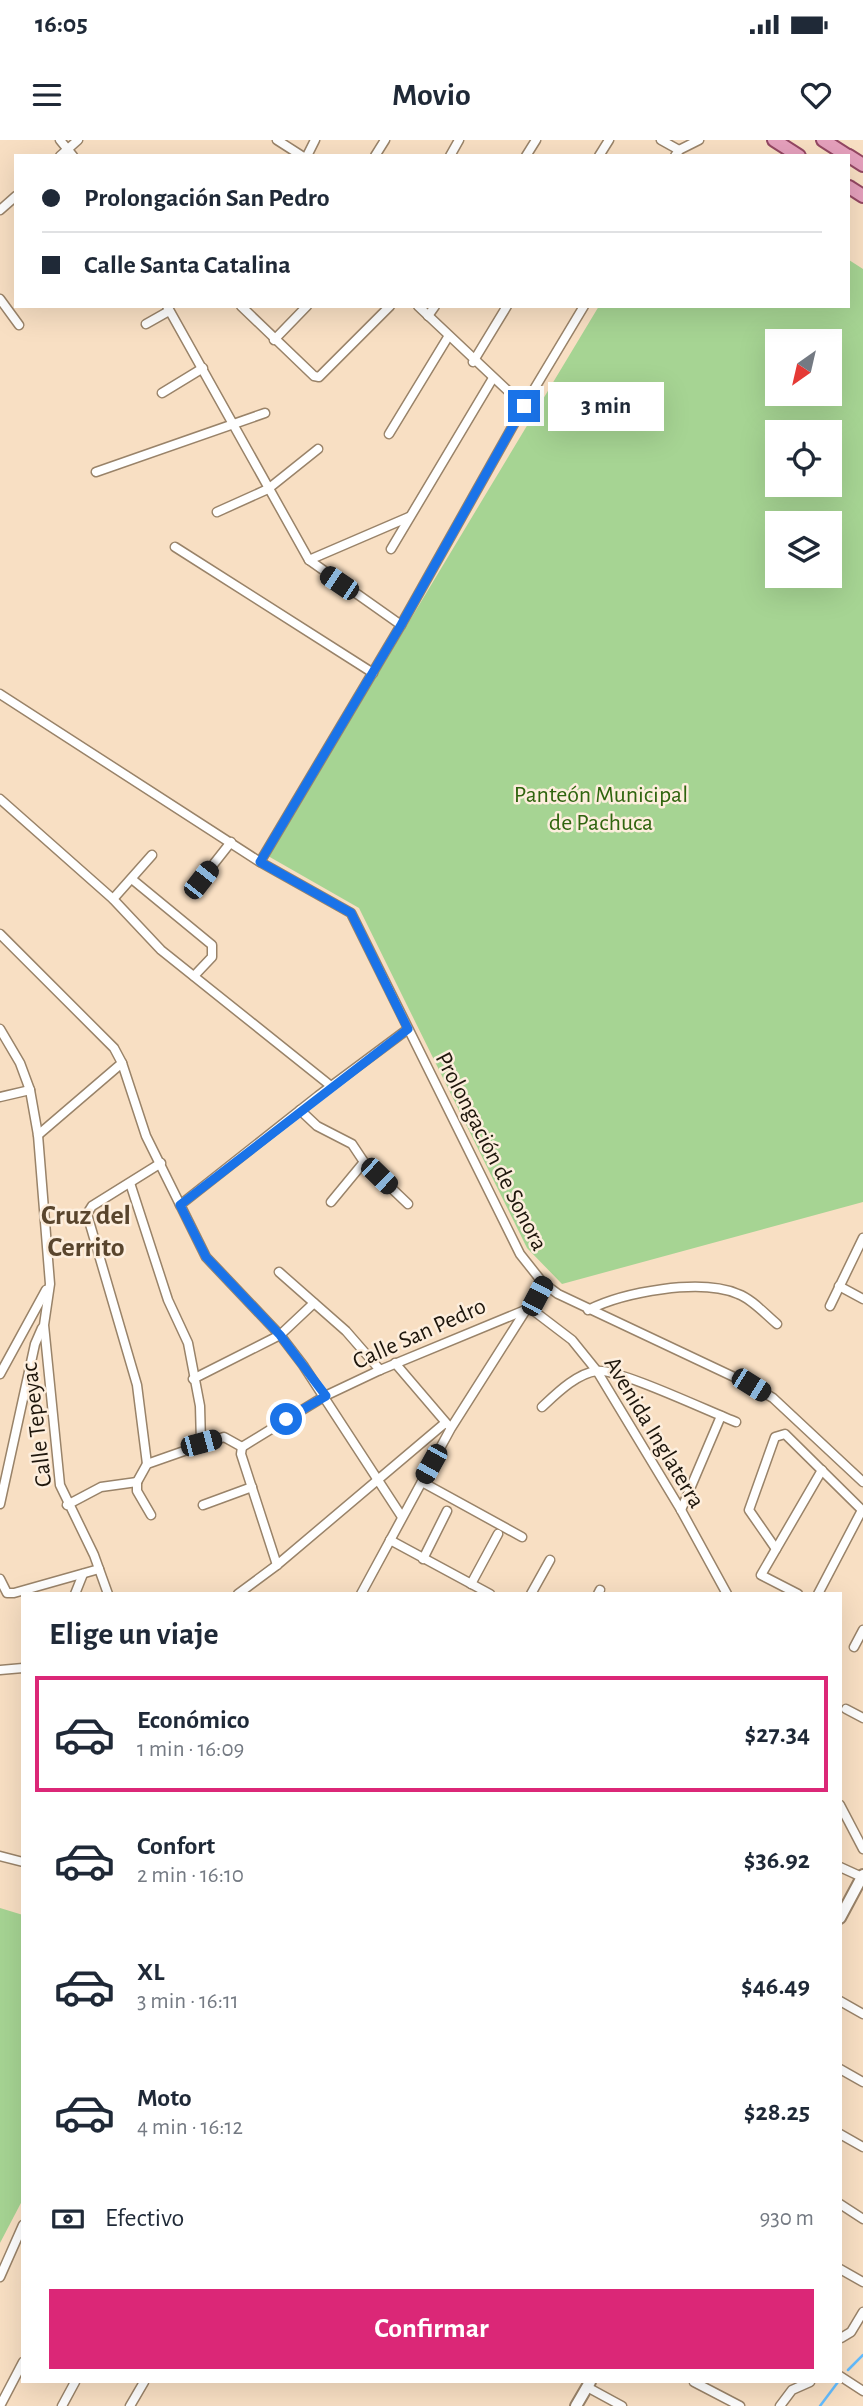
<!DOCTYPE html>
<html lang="es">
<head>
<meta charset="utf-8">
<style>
  :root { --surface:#fff; --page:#f2f2f3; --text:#1f2937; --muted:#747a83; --line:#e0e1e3; --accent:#db2777 }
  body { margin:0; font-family:"Alegreya Sans",sans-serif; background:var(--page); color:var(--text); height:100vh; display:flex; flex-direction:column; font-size:26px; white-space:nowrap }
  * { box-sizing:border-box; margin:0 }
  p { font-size:23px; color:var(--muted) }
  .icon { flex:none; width:38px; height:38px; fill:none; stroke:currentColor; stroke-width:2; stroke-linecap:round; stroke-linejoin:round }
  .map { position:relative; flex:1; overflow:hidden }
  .side { position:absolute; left:21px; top:1452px; width:821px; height:791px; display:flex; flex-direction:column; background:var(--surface); border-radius:0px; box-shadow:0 7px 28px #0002 }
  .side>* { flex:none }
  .top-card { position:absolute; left:14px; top:14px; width:836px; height:154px; border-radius:0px; box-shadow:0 7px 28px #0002; display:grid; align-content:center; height:154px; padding:0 28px; background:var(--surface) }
  .needle { width:46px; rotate:214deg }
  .buttons { position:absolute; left:765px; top:189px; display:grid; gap:14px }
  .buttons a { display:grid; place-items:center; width:77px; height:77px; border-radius:0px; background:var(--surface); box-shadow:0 7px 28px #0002; font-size:35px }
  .end { position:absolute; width:32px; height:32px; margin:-16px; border:9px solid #1a73e8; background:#fff; box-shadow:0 0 0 4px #fff }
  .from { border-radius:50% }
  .bubble { position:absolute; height:49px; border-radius:0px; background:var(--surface); box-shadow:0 7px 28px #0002; font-size:23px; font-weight:700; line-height:49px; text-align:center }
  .car { position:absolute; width:21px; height:42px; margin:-21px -10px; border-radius:9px; box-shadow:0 0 5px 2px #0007; background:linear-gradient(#222 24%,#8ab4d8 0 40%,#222 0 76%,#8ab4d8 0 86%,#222 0) }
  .top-card b { display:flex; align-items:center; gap:24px; height:66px; font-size:26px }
  .top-card b+b { border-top:2px solid var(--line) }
  .top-card i { width:18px; height:18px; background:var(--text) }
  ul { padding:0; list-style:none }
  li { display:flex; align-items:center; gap:21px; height:116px; margin:0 14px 10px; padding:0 14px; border:4px solid transparent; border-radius:0px }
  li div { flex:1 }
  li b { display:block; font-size:26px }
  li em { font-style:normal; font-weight:700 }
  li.selected { border-color:var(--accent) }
  li>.icon { width:63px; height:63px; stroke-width:1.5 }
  h2 { padding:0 28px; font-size:32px; line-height:84px }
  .pay { display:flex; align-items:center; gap:18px; height:77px; padding:0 28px; font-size:26px }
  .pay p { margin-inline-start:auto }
  .cta { display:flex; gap:14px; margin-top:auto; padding:14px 28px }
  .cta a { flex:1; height:80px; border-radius:0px; background:var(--accent); color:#fff; font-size:28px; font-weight:700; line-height:80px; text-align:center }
  .status { display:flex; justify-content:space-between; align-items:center; height:49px; padding:0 35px; background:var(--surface); direction:ltr }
  .status svg { height:19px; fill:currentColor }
  header { display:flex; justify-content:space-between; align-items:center; height:91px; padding:0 28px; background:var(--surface); font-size:32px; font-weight:700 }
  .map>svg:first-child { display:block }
  .green { fill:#a6d493; fill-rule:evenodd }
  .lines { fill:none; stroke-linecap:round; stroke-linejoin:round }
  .stream { stroke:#63bcfe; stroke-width:2.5 }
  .street-casing { stroke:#998369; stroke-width:11 }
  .secondary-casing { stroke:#998369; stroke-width:14 }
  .primary-casing { stroke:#944762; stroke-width:16 }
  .street { stroke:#fff; stroke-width:8 }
  .secondary { stroke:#fff; stroke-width:10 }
  .primary { stroke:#e5a0bc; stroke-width:12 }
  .route { stroke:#1a73e8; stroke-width:9 }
  .labels { text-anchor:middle; stroke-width:5; stroke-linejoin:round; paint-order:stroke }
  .park-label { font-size:24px; fill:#2f640e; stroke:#fdeedd }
  .street-label { font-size:24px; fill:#1e160c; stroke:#fdeedd }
  .quarter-label { font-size:28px; font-weight:bold; fill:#59452d; stroke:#fdeedd }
</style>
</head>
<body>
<div class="status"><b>16:05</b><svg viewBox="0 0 49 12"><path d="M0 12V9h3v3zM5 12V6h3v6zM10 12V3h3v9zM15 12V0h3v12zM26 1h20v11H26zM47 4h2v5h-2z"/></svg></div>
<header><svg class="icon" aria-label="menu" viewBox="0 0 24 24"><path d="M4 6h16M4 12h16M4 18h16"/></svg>Movio<svg class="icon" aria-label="heart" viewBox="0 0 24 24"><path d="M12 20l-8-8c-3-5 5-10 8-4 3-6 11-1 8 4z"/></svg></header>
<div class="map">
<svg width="863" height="2266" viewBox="0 0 863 2266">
  <rect width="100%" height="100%" fill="#f8dfc3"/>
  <g class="green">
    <path d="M849 120 863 129V1062L562 1144 527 1108 359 768 268 716 599 166H849ZM777 201H830V254H777ZM777 292H830V345H777ZM777 383H830V436H777Z"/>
    <polygon points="0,1768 23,1775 23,2059 0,2103"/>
  </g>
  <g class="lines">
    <g class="stream">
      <polyline points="848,2230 863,2215"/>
      <polyline points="820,2266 838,2242"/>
    </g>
    <g class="street-casing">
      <g id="street">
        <polyline points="60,0 73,16"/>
        <polyline points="277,0 302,16"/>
        <polyline points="661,0 679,10"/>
        <polyline points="60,16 78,0"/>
        <polyline points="307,16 315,0"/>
        <polyline points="375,16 385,0"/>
        <polyline points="450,16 459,0"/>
        <polyline points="526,16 536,0"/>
        <polyline points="599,16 609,0"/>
        <polyline points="675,16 679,10 699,0"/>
        <polyline points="0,70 16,56"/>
        <polyline points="0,159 19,185"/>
        <polyline points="167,166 309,420 401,485"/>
        <polyline points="241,166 314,236 319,237 390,166"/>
        <polyline points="418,166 524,266"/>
        <polyline points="428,176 435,166"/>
        <polyline points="146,184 169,171"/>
        <polyline points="274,200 307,166"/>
        <polyline points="473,222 507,166"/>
        <polyline points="162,253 203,228"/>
        <polyline points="389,294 448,197"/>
        <polyline points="96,332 265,273"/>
        <polyline points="217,372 268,349 318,309"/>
        <polyline points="175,407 373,533"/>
        <polyline points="391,409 493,238"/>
        <polyline points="309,420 409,377"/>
        <polyline points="0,554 260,722 351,773 520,1114 543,1143 558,1154 751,1245 773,1258 863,1342"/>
        <polyline points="0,659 113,759 161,810 331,946"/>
        <polyline points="260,722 401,485 524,266 584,166"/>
        <polyline points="133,740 212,805 212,817 194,836"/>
        <polyline points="201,740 231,702"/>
        <polyline points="113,759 152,715"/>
        <polyline points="0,794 114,908 122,923 146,996 206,1117 280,1195 303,1225 402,1377"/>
        <polyline points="0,889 20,923 30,950 38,995 50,1144 44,1185 60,1345 94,1415 108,1454"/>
        <polyline points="0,957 30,950"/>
        <polyline points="300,970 317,986 352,1004 364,1022 408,1064"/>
        <polyline points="38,995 122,923"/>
        <polyline points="130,1043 168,1160 188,1203 200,1266 201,1303"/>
        <polyline points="331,1062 364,1022"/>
        <polyline points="180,1065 318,956 408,889"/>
        <polyline points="279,1132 346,1191 380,1230"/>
        <polyline points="839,1146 863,1159"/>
        <polyline points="830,1166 863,1098"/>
        <path d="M588 1170C624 1152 700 1138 738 1154 752 1159 765 1174 777 1184"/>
        <polyline points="395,1223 448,1285"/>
        <polyline points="0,1234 46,1150"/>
        <polyline points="193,1239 280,1195 314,1163"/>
        <path d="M542 1267C556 1254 577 1233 597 1231 617 1228 710 1272 736 1282"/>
        <polyline points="242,1307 325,1256 380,1230 530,1168 572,1200 597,1231 681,1370 727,1454"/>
        <polyline points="242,1307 241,1314 277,1425"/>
        <polyline points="147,1324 137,1245 87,1074 92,1066 161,1023"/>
        <polyline points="137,1342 147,1324 224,1297 242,1307"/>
        <polyline points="137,1342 137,1351 151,1375"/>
        <polyline points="422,1342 522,1397"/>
        <polyline points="0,1364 35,1204 42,1188"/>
        <polyline points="67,1365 101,1347 137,1342"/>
        <polyline points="203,1365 252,1347"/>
        <polyline points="681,1370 721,1276"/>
        <polyline points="390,1400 490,1454"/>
        <polyline points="776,1409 749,1370 775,1297 785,1294 863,1371"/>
        <polyline points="423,1419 447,1371"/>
        <polyline points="0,1439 7,1453 14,1453 99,1429"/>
        <polyline points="471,1444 498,1394"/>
        <polyline points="75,1454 83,1434"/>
        <polyline points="238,1454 277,1425 445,1283"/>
        <polyline points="361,1454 451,1288 543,1143"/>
        <polyline points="531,1454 550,1420"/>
        <polyline points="598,1454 600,1450"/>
        <polyline points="798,1454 761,1435 822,1330"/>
        <polyline points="818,1454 862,1370"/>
        <polyline points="854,1507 863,1490"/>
        <polyline points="0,1530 23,1528"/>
        <polyline points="846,1569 863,1578"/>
        <polyline points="840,1665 863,1709"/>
        <polyline points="0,1716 23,1722"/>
        <polyline points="840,1727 862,1737"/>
        <polyline points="840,1861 863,1874"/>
        <polyline points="840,1929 863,1942"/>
        <polyline points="840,1994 863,2007"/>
        <polyline points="840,2064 863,2079"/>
        <polyline points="840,2129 863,2142"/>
        <polyline points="0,2137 23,2085"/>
        <polyline points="841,2198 851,2192 863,2172"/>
        <polyline points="840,2236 863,2251"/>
        <polyline points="694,2242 740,2266"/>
        <polyline points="587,2247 622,2266"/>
        <polyline points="0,2266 23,2222"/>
        <polyline points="62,2266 75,2242"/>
        <polyline points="130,2266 144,2242"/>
        <polyline points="780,2266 792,2250 810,2242"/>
      </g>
    </g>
    <g class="secondary-casing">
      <g id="secondary">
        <polyline points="840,1778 863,1735"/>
        <polyline points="576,2266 590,2242"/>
      </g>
    </g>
    <g class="primary-casing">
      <g id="primary">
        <polyline points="774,0 799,16"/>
        <polyline points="823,0 848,16"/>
        <polyline points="849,16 863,25"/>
        <polyline points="849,47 863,56"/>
      </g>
    </g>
    <use href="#street" class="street"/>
    <use href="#secondary" class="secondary"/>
    <use href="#primary" class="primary"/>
  </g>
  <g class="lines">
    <polyline class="route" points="286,1279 326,1256 280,1195 206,1117 180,1065 408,889 351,773 260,722 401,485 524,266"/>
  </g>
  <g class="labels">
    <g class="park-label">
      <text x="601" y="662">Panteón Municipal<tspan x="601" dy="28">de Pachuca</tspan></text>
    </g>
    <g class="street-label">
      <text transform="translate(492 1011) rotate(63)" y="8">Prolongación de Sonora</text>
      <text transform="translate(419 1193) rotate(-24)" y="8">Calle San Pedro</text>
      <text transform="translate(36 1285) rotate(-97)" y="8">Calle Tepeyac</text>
      <text transform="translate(655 1292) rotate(59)" y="8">Avenida Inglaterra</text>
    </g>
    <g class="quarter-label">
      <text x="86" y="1084">Cruz del<tspan x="86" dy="32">Cerrito</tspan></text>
    </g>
  </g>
</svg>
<div class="buttons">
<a><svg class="needle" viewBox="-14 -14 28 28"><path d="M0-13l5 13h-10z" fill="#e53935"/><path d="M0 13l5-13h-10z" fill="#747a83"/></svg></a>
<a><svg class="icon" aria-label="locate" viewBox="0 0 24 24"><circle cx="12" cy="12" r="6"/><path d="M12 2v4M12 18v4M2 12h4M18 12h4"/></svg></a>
<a><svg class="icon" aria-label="layers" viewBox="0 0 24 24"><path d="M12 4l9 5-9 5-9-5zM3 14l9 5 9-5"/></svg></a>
</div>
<i class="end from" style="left:286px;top:1279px"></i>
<i class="end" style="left:524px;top:266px"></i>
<div class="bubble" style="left:548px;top:242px;width:116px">3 min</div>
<i class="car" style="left:339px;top:443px;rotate:304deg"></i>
<i class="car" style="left:201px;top:740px;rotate:38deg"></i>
<i class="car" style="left:379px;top:1036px;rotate:134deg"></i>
<i class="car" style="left:537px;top:1156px;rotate:28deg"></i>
<i class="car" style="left:751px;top:1245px;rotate:122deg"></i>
<i class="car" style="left:201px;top:1303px;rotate:75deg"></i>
<i class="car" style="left:431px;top:1324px;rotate:209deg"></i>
<div class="top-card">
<b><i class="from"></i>Prolongación San Pedro</b>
<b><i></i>Calle Santa Catalina</b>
</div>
<section class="side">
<h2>Elige un viaje</h2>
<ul>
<li class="selected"><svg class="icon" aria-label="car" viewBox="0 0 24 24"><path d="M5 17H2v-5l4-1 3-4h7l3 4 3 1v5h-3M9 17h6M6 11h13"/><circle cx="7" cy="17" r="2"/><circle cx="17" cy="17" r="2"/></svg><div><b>Económico</b><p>1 min · 16:09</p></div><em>$27.34</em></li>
<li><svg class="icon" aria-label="car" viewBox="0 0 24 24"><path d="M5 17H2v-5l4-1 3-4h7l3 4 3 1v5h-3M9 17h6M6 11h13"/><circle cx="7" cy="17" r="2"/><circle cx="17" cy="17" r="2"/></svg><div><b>Confort</b><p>2 min · 16:10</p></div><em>$36.92</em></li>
<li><svg class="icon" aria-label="car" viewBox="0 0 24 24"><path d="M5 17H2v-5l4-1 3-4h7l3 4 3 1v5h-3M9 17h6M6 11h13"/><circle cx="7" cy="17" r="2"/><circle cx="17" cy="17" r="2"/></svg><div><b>XL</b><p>3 min · 16:11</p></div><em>$46.49</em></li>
<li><svg class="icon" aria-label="car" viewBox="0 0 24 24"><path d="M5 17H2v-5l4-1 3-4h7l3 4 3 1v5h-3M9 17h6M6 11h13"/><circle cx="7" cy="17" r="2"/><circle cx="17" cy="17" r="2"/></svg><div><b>Moto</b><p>4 min · 16:12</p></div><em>$28.25</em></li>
</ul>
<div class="pay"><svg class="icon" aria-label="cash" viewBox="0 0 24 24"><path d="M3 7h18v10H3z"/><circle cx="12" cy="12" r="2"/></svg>Efectivo<p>930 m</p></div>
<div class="cta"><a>Confirmar</a></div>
</section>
</div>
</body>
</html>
